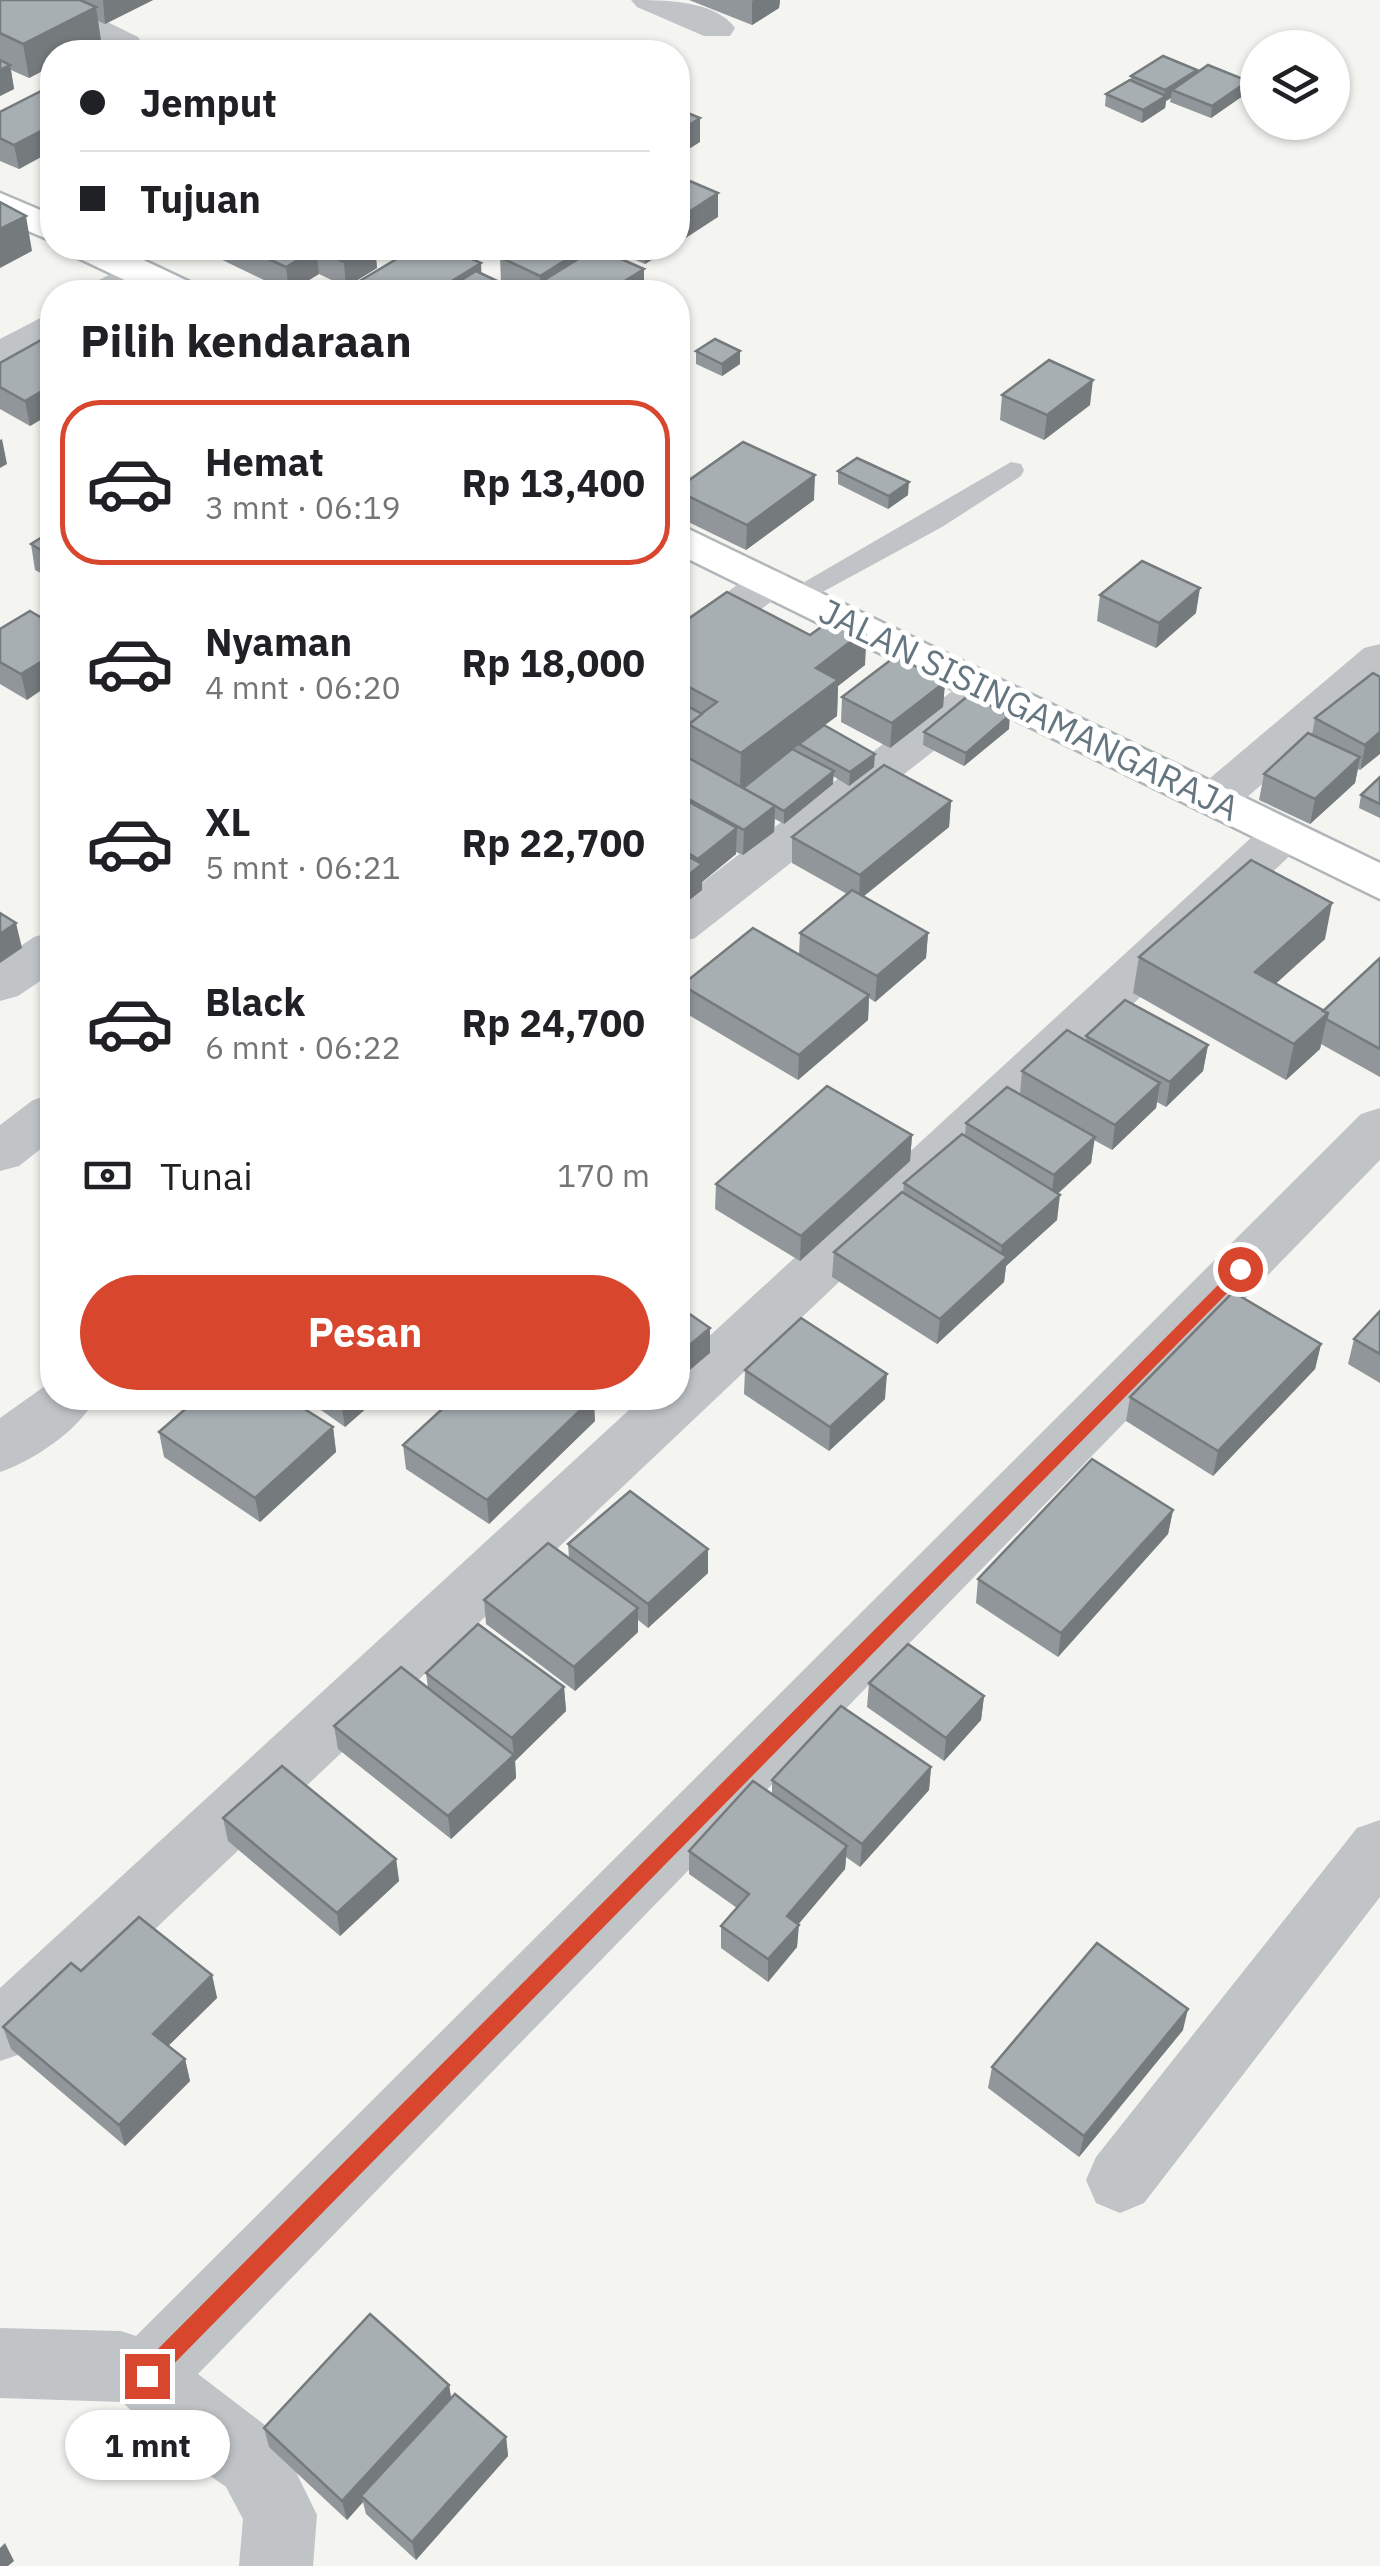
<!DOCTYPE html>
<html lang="id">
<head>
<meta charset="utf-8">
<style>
  :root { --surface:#fff; --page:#f6f6f6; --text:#202124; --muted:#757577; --line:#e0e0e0; --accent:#d8462d }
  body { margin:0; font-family:"IBM Plex Sans",sans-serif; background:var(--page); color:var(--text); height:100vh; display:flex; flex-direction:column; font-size:38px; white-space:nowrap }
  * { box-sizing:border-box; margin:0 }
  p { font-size:32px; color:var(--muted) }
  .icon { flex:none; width:55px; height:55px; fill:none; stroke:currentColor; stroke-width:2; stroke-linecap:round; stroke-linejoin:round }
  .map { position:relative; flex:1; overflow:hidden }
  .side { position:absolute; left:40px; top:280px; width:650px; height:1130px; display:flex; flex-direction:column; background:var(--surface); border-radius:40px; box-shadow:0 2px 8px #0004 }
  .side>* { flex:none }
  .hud { position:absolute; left:40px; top:40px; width:650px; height:220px; border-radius:40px; box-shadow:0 2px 8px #0004; display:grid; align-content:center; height:220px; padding:0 40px; background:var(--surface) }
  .controls { position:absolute; left:1240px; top:30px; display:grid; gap:20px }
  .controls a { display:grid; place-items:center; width:110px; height:110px; border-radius:50%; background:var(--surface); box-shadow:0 2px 8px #0004; font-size:50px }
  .end { position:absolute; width:45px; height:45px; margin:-22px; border:12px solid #d8462d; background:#fff; box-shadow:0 0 0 5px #fff }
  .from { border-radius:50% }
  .bubble { position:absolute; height:70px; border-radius:35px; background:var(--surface); box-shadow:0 2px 8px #0004; font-size:32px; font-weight:700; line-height:70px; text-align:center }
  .hud b { display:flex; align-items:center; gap:35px; height:95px; font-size:38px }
  .hud b+b { border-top:2px solid var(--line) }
  .hud i { width:25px; height:25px; background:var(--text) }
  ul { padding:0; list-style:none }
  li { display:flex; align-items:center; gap:30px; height:165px; margin:0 20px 15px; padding:0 20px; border:5px solid transparent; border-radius:40px }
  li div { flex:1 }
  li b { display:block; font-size:38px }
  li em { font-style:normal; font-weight:700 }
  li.current { border-color:var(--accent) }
  li>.icon { width:90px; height:90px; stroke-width:1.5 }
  h2 { padding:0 40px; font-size:45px; line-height:120px }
  .pay { display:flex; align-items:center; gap:25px; height:110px; padding:0 40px; font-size:38px }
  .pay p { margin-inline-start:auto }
  .action { display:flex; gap:20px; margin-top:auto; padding:20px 40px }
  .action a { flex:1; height:115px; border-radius:60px; background:var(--accent); color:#fff; font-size:40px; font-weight:700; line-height:115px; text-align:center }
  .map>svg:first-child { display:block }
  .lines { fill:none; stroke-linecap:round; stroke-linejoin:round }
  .secondary-casing { stroke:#b0b6b9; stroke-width:5 }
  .lane { fill:#c0c4c7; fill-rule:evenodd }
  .street { fill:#c0c4c7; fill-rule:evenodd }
  .secondary { fill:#fff; fill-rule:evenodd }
  .wall { fill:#90969a }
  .shaded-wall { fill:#757a7d }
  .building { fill:#a7afb3; stroke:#757a7d; stroke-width:2.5 }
  .route { fill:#d8462d }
  .labels { text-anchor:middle; stroke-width:10; stroke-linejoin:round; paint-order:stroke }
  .street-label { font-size:35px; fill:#657680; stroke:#fff }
</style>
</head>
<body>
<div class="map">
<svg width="1380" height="2566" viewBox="0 0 1380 2566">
  <rect width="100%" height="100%" fill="#f4f4f1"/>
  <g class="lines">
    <g class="secondary-casing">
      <g id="secondary">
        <polygon points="0,193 52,215 52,241 0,219"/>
        <polygon points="69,248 118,248 194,284 200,292 150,292 74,256"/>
        <polygon points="678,524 1380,863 1380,899 678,554"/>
      </g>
    </g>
    <polygon class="lane" points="1011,462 1021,464 1024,470 1021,476 942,527 806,601 786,601 782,595"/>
    <g class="street">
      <polygon points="18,0 63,0 138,37 143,45 138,52 112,52 24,7"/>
      <path d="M631 0C663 0 715 0 735 28L730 36H704L637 7Z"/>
      <path d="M139 260 153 264 159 272C141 297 112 294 85 292L91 284Z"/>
      <polygon points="52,312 52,341 0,368 0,339"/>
      <polygon points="769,569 785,573 791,582 785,591 694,660 678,664 678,629 753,573"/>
      <polygon points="1380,644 1380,682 1230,812 1213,816 1196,812 1189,801 1196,790 1364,648"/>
      <polygon points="984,675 1000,679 1007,689 1000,699 695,938 678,943 678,901 968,679"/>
      <polygon points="1283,819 1300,824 1307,835 1300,846 24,2053 0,2061 0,1988 642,1398 678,1398 678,1365 1266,824"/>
      <polygon points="52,932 52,973 18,996 0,1001 0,960 34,937"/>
      <polygon points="52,1094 52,1140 19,1166 0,1171 0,1125 33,1100"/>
      <polygon points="1380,1108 1380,1160 198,2374 278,2435 317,2515 313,2566 239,2566 243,2519 226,2487 172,2449 122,2402 0,2398 0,2328 121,2331 136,2336 1361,1114"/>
      <path d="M52 1381V1398H95C81 1429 33 1461 0 1472V1418Z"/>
      <polygon points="1380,1820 1380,1897 1144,2203 1120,2213 1096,2203 1086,2180 1096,2157 1357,1828"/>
    </g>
    <use href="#secondary" class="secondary"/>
  </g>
  <g class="wall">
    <polygon points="0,0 153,0 105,24 98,21 101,41 78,52 52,52 52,66 29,78 11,70 14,89 0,96"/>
    <polygon points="689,0 780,0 779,8 752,25"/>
    <polygon points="1197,70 1197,73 1248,81 1247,93 1211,118 1170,102 1171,98 1166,101 1165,108 1142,123 1105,106 1106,94 1131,81 1131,76"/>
    <polygon points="52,86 52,151 19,169 0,161 0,112"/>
    <polygon points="156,248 189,248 174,256"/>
    <polygon points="209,248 375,248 377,268 346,287 319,274 289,292 210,254"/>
    <polygon points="607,248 671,248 645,264"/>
    <polygon points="593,250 644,292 524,292 501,282 500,257"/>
    <polygon points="52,334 52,413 30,426 0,409 0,363"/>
    <polygon points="696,351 740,351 740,364 722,376 696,364"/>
    <polygon points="1002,395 1090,405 1044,440 1000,420"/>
    <polygon points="838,471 908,495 888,509 838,484"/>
    <polygon points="678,488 814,500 746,550 678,517"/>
    <polygon points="52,531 52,579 35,570 31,544"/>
    <polygon points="1100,595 1196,613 1156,648 1097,621"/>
    <polygon points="52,624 27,700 0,684 0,629"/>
    <polygon points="678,626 865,665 838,686 837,716 816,731 874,767 849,786 833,776 833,784 784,824 775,819 774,832 743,855 736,852 736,854 702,882 702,890 678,909"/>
    <polygon points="1380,677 1360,770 1358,769 1355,783 1310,824 1259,800 1264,774 1312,735 1315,718"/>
    <polygon points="945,682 943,707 890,748 841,722 842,697"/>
    <polygon points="1009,729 964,766 923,745 924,732"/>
    <polygon points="1380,777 1380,818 1359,808 1361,795"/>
    <polygon points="951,801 949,827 864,896 928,933 926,958 875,1002 869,998 868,1020 798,1080 682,1011 682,985 799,955 800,933 847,894 792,863 792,837"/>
    <polygon points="1325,939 1275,984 1323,1011 1380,958 1380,1077 1321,1044 1320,1049 1286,1080 1133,993 1139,957"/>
    <polygon points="1086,1036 1208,1045 1203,1071 1166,1107 1157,1102 1156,1108 1112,1150 1094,1140 1091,1163 1058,1193 1057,1220 1006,1266 1004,1282 937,1344 832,1277 834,1252 903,1193 904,1183 965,1135 966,1123 1020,1094 1022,1071 1086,1041"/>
    <polygon points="912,1135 910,1161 800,1261 715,1209 716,1184"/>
    <polygon points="1380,1311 1380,1383 1348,1364 1354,1339"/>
    <polygon points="1321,1344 1315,1369 1213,1476 1126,1421 1130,1397"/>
    <polygon points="745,1370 885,1399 829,1451 744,1394"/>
    <polygon points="304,1398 378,1398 345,1427"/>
    <polygon points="595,1421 489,1524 406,1469 403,1445"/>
    <polygon points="333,1427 336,1452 260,1522 164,1457 159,1432"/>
    <polygon points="1173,1510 1168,1534 1058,1657 976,1603 978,1579"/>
    <polygon points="568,1544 708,1573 648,1628 638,1620 638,1632 575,1691 486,1624 484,1600 569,1558"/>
    <polygon points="426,1673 564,1687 566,1711 515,1761 516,1778 451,1839 338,1749 334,1726 428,1688"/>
    <polygon points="869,1683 984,1696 981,1720 944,1761 867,1707"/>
    <polygon points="931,1767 929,1790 860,1867 846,1857 845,1869 798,1924 797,1947 768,1982 721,1948 721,1926 737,1908 689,1874 689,1851 772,1794 772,1780"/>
    <polygon points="223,1818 396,1859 399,1881 340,1936 228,1841"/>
    <polygon points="212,1975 217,1998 168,2046 185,2059 190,2081 125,2146 11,2049 3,2027"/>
    <polygon points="1183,2030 1079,2157 988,2088 992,2067"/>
    <polygon points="449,2385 451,2398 506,2437 508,2456 416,2560 366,2514 363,2502 347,2520 269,2447 264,2428"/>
  </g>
  <g class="shaded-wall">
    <polygon points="103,0 153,0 105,24"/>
    <polygon points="754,0 780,0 779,8 752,25 752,1"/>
    <polygon points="96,7 101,41 78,52 52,52 52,66 29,78 23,44"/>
    <polygon points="10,65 14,89 0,96 0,70"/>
    <polygon points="1197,70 1196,82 1172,90 1171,98 1166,101 1165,108 1142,123 1143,110 1164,97 1165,90"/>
    <polygon points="1248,81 1247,93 1211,118 1212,106"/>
    <polygon points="700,118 700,142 678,156 678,132"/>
    <polygon points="52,125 52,151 19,169 14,145"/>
    <polygon points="718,193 718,217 678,243 678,219"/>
    <polygon points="26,216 32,251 0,268 0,229"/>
    <polygon points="173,248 189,248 174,256"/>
    <polygon points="368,248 375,248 377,268 346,287 344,262"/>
    <polygon points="446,248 468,248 444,262"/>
    <polygon points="585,248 593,248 594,267 541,282 541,292 540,276"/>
    <polygon points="645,248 671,248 645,264"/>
    <polygon points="316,249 319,274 289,292 286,267"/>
    <polygon points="481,263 482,288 475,292 434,292"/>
    <polygon points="644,269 644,292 607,292"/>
    <polygon points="683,344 683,368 678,373 678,348"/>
    <polygon points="740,351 740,364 722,376 722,364"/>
    <polygon points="1093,380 1090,405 1044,440 1047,415"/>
    <polygon points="52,385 52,413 30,426 25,401"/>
    <polygon points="2,439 7,464 0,468 0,440"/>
    <polygon points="815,475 814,500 746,550 747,525"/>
    <polygon points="909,482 908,495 888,509 889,496"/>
    <polygon points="1200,588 1196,613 1156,648 1159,623"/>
    <polygon points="867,629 865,665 838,686 837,716 740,789 741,753 816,668"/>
    <polygon points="52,655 52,683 27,700 21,674"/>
    <polygon points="945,682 943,707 890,748 892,723"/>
    <polygon points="1010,715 1009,729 964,766 966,753"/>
    <polygon points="688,725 688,750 678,759 678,733"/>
    <polygon points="1380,732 1380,754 1360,770 1365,745"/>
    <polygon points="875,754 874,767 849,786 850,772"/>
    <polygon points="1360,757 1355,783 1310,824 1315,799"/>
    <polygon points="834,771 833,784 784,824 784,811"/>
    <polygon points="951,801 949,827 859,900 860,875"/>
    <polygon points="775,806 774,832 743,855 744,830"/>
    <polygon points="737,828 736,854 702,882 702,890 678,909 678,884 698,867 698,859"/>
    <polygon points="1332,903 1325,939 1248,1009 1255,972"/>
    <polygon points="16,923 22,948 0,963 0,934"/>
    <polygon points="928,933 926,958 875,1002 877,976"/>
    <polygon points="869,995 868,1020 798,1080 799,1055"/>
    <polygon points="1328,1013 1320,1049 1286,1080 1294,1044"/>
    <polygon points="1208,1045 1203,1071 1166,1107 1170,1082"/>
    <polygon points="1160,1083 1156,1108 1112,1150 1115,1125"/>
    <polygon points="912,1135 910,1161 800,1261 801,1236"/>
    <polygon points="1095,1137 1091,1163 1051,1200 1054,1175"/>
    <polygon points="1060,1195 1057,1220 1006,1266 1004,1282 937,1344 940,1319 1000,1263 1002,1246"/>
    <polygon points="710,1328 710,1353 678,1380 678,1355"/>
    <polygon points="1321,1344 1315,1369 1213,1476 1218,1451"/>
    <polygon points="887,1374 885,1399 829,1451 830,1427"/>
    <polygon points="346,1398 378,1398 345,1427 341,1402"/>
    <polygon points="594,1398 595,1421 489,1524 487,1500"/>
    <polygon points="333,1427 336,1452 260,1522 255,1498"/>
    <polygon points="1173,1510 1168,1534 1058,1657 1061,1633"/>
    <polygon points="708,1549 708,1573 648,1628 648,1604"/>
    <polygon points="638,1608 638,1632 575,1691 574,1667"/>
    <polygon points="564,1687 566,1711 515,1761 516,1778 451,1839 448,1816 514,1755 512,1738"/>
    <polygon points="984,1696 981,1720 944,1761 946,1738"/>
    <polygon points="931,1767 929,1790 860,1867 862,1844"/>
    <polygon points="847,1846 845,1869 786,1939 787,1916"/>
    <polygon points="396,1859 399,1881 340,1936 337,1913"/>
    <polygon points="799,1925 797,1947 768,1982 768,1959"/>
    <polygon points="212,1975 217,1998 159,2055 153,2034"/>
    <polygon points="1188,2009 1183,2030 1079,2157 1084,2136"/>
    <polygon points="185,2059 190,2081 125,2146 119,2125"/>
    <polygon points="449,2385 452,2404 361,2496 363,2502 347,2520 342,2501"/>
    <polygon points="506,2437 508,2456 416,2560 412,2542"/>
    <polygon points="5,2543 14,2561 8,2566 0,2566 0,2548"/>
  </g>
  <g class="building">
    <polygon points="0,0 80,0 96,7 23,44 0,33"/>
    <polygon points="1163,56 1197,70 1165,90 1131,76"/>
    <polygon points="0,60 10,65 0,70"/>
    <polygon points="1208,65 1248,81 1212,106 1172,90"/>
    <polygon points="1130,80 1166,96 1143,110 1106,94"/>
    <polygon points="51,86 52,125 14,145 0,138 0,112"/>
    <polygon points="678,109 700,118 678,132"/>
    <polygon points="678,176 718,193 678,219"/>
    <polygon points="0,202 26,216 0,229"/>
    <polygon points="244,248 368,248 344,262 316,249 286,267"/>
    <polygon points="415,248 447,248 481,263 434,292 343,291"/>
    <polygon points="516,248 585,248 540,276 500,257"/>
    <polygon points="596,248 644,269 607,292 563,292 541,282"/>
    <polygon points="476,271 520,292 442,292"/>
    <polygon points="52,334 52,385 25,401 0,387 0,363"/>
    <polygon points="715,339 740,351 722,364 696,351"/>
    <polygon points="1049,360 1093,380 1047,415 1002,395"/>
    <polygon points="743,442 815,475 747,525 678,491 678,488"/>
    <polygon points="857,458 909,482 889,496 838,471"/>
    <polygon points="52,531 52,557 31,544"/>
    <polygon points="1142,561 1200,588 1159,623 1100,595"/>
    <polygon points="727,592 810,635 838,615 867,629 816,668 838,680 741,753 688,724 717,702 678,681 678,626"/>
    <polygon points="30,611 52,624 52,655 21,674 0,662 0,629"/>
    <polygon points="896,656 945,682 892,723 842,697"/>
    <polygon points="1373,673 1380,677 1380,732 1365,745 1315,718"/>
    <polygon points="969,695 1010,715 966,753 924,732"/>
    <polygon points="678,701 702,714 678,733"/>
    <polygon points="824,725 875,754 850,772 799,744"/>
    <polygon points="1308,733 1360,757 1315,799 1264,774"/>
    <polygon points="792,749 834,771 784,811 743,788"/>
    <polygon points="678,752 775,806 744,830 678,793"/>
    <polygon points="884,765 951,801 860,875 792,837"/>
    <polygon points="1380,777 1380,804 1361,795"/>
    <polygon points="678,796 737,828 698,859 678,847"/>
    <polygon points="678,851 702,864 678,884"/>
    <polygon points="1251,860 1332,903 1255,972 1328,1013 1294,1044 1139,957"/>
    <polygon points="852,890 928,933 877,976 800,933"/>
    <polygon points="0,913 16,923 0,934"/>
    <polygon points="753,928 869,995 799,1055 682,985"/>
    <polygon points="1380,958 1380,1049 1326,1019 1328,1013 1323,1011"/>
    <polygon points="1125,1000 1208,1045 1170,1082 1086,1036"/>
    <polygon points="1067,1030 1160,1083 1115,1125 1022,1071"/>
    <polygon points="827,1086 912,1135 801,1236 716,1184"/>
    <polygon points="1007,1087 1095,1137 1054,1175 966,1123"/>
    <polygon points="962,1134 1060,1195 1002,1246 904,1183"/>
    <polygon points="902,1192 1007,1257 940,1319 834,1252"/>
    <polygon points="1233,1292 1321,1344 1218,1451 1130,1397"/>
    <polygon points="678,1306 710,1328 678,1355"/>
    <polygon points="1380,1311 1380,1354 1354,1339"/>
    <polygon points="801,1318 887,1374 830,1427 745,1370"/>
    <polygon points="198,1398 287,1398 333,1427 255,1498 159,1432"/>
    <polygon points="454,1398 593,1398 487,1500 403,1445"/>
    <polygon points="1092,1459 1173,1510 1061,1633 978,1579"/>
    <polygon points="630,1491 708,1549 648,1604 568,1544"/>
    <polygon points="548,1543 638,1608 574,1667 484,1600"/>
    <polygon points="478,1624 564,1687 512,1738 426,1673"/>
    <polygon points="908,1644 984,1696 946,1738 869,1683"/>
    <polygon points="401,1667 514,1755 448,1816 334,1726"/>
    <polygon points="841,1706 931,1767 862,1844 772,1780"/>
    <polygon points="282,1766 396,1859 337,1913 223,1818"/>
    <polygon points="753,1781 847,1846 787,1916 799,1925 768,1959 721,1926 749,1894 689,1851"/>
    <polygon points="139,1917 212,1975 153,2034 185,2059 119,2125 3,2027 71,1963 81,1971"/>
    <polygon points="1097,1943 1188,2009 1084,2136 992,2067"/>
    <polygon points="370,2314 449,2385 342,2501 264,2428"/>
    <polygon points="455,2394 506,2437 412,2542 361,2496"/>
  </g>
  <polygon class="route" points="1240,1263 1248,1269 1246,1274 155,2383 139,2383 139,2368"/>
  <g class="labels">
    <g class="street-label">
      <text transform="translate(1029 710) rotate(26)" y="12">JALAN SISINGAMANGARAJA</text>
    </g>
  </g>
</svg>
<div class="controls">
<a><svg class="icon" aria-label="layers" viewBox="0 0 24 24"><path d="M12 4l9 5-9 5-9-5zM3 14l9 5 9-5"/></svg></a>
</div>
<i class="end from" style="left:1240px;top:1269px"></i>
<i class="end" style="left:147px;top:2376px"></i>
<div class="bubble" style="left:65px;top:2410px;width:165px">1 mnt</div>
<div class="hud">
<b><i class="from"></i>Jemput</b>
<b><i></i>Tujuan</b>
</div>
<section class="side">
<h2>Pilih kendaraan</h2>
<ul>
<li class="current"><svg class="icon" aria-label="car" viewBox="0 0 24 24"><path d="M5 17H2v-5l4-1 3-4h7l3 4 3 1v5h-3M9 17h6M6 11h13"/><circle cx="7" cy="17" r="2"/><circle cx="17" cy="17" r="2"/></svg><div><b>Hemat</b><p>3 mnt · 06:19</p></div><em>Rp 13,400</em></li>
<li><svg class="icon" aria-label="car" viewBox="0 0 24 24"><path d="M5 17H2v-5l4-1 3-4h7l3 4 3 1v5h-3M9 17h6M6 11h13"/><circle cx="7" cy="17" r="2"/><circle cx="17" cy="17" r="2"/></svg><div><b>Nyaman</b><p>4 mnt · 06:20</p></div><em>Rp 18,000</em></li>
<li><svg class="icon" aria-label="car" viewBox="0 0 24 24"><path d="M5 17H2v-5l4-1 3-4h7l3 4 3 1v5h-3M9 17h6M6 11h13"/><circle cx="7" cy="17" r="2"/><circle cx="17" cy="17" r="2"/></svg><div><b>XL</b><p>5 mnt · 06:21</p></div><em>Rp 22,700</em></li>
<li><svg class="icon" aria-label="car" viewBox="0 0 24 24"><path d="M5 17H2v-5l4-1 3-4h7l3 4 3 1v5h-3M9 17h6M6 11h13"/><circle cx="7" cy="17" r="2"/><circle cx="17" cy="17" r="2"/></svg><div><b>Black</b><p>6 mnt · 06:22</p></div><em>Rp 24,700</em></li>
</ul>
<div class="pay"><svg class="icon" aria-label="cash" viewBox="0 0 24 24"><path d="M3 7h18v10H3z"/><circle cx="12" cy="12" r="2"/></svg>Tunai<p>170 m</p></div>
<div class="action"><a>Pesan</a></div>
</section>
</div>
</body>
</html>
